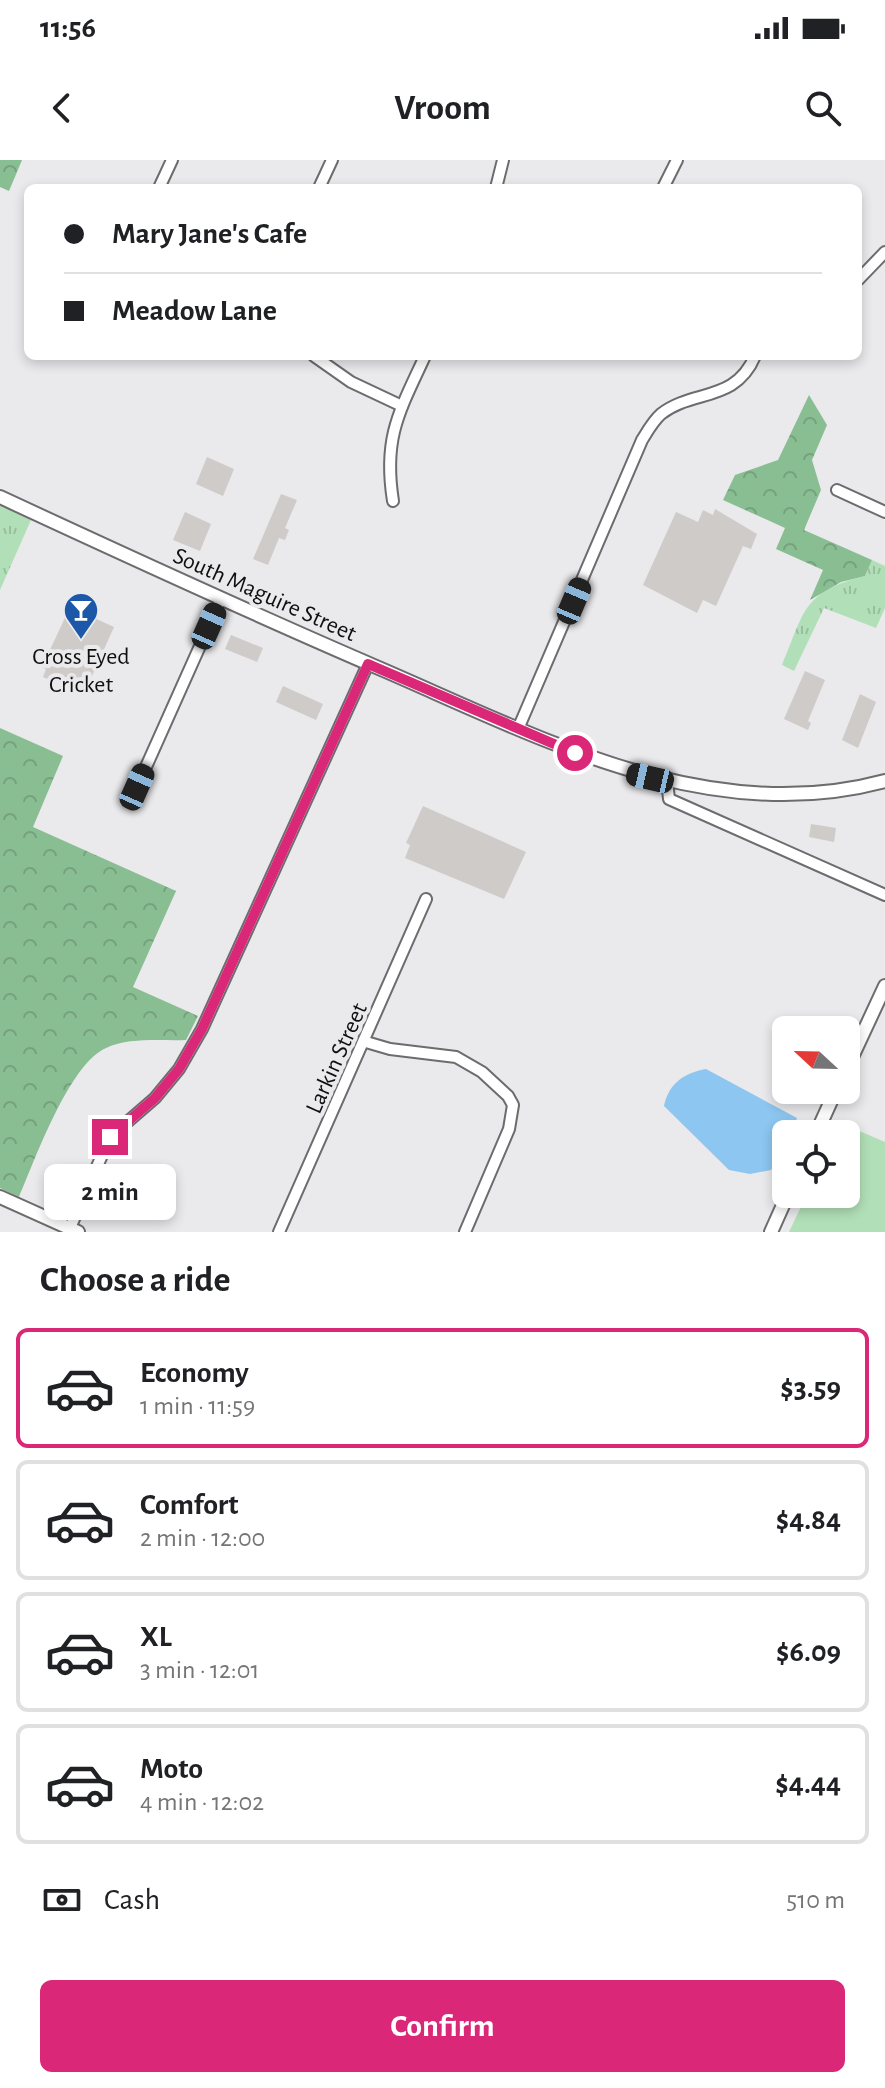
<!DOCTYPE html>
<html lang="en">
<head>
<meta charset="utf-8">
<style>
  :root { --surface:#fff; --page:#f6f6f6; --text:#202124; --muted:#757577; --line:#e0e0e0; --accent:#db2777 }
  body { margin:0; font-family:"Alegreya Sans",sans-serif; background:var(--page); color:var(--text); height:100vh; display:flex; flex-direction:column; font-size:30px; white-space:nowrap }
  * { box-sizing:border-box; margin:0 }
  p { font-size:26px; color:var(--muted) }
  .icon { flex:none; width:44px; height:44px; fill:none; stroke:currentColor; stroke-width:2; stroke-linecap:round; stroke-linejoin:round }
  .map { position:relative; height:1072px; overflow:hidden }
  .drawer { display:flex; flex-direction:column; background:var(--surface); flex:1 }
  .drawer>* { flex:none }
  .guide { position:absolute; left:24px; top:24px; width:838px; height:176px; border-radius:12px; box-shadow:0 4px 12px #0003; display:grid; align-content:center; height:176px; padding:0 40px; background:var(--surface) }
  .needle { width:52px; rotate:292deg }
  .tools { position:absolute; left:772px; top:856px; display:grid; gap:16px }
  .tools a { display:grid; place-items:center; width:88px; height:88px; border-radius:12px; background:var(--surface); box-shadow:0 4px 12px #0003; font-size:40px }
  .end { position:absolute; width:36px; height:36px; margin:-18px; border:10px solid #db2777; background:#fff; box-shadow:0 0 0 4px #fff }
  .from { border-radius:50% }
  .bubble { position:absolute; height:56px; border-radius:12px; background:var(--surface); box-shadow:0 4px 12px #0003; font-size:26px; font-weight:600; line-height:56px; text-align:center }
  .car { position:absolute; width:24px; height:48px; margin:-24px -12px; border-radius:10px; box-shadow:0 0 6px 2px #0007; background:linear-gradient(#222 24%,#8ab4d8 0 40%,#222 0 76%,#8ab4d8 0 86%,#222 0) }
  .guide b { display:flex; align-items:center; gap:28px; height:76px; font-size:30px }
  .guide b+b { border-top:2px solid var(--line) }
  .guide i { width:20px; height:20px; background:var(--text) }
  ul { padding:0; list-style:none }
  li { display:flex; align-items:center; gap:24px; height:120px; margin:0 16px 12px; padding:0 24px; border:4px solid var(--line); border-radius:12px }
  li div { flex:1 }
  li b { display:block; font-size:30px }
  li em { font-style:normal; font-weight:600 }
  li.active { border-color:var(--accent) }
  li>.icon { width:72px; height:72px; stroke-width:1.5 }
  h2 { padding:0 40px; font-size:36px; line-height:96px }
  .pay { display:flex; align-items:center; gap:20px; height:88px; padding:0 40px; font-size:30px }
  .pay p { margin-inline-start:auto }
  .primary-button { display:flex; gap:16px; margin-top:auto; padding:16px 40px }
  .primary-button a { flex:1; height:92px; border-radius:12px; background:var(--accent); color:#fff; font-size:32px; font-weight:600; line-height:92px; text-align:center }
  .status { display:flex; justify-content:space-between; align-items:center; height:56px; padding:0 40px; background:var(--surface); direction:ltr }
  .status svg { height:22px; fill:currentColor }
  header { display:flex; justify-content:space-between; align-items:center; height:104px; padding:0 40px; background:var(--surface); font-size:36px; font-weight:600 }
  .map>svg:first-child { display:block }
  .grass { fill:url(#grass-tufts) }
  .forest { fill:url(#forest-crowns) }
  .green { fill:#b1e0b8 }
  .water { fill:#8dc6f0 }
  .building { fill:#cfcbc9 }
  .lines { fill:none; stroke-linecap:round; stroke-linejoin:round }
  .minor-casing { stroke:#6d6b6e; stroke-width:14 }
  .major-casing { stroke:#6d6b6e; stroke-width:16 }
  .minor { stroke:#fff; stroke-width:10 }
  .major { stroke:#fff; stroke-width:12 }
  .route { stroke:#db2777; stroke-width:10 }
  .labels { text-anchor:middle; stroke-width:8; stroke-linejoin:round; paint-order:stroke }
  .street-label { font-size:24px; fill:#0f0f10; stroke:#eae9ec }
  .poi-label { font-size:24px; fill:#0f0f10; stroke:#eae9ec }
</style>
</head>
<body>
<div class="status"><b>11:56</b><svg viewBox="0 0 49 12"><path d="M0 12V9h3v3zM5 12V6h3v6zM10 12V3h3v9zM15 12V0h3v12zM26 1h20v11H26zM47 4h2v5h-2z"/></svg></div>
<header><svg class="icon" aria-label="back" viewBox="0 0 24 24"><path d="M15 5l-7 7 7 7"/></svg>Vroom<svg class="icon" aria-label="search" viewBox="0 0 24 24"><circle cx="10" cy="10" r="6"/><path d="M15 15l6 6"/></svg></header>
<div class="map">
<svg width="885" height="1072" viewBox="0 0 885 1072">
  <defs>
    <pattern id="grass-tufts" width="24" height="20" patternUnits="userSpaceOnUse" patternTransform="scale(2)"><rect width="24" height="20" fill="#b1e0b8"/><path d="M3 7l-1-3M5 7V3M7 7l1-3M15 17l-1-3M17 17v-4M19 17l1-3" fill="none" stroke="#97bf9d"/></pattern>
    <pattern id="forest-crowns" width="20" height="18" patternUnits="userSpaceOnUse" patternTransform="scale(2)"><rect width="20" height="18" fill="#89be92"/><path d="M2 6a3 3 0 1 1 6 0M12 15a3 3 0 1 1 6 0" fill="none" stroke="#75a27d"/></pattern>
  </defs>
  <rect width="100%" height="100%" fill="#eae9ec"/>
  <g class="grass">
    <polygon points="0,345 31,360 0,430"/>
    <path d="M872 400 885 406V448L876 468 824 448 794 511 782 505C805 451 802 432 865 416Z"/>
  </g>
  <g class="forest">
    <polygon points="0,0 22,0 9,31 0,27"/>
    <polygon points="809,235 827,265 812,300 821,330 804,370 872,400 865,416 841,422 810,440 823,410 776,389 785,368 723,340 735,315 778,300"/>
    <path d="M0 568 63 596 33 667 176 731 133 827 198 856 186 880C160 881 130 877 106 888 69 904 35 1000 19 1037L0 1028Z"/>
  </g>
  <polygon class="green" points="841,963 885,982 885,1072 789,1072 807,1034 846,1034 846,974 836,974"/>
  <path class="water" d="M706 909 797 958 792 974H786V990L771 1010 750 1014 729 1010 664 946C669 923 684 913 706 909Z"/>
  <g class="building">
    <polygon points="207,297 234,309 223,336 196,324"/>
    <polygon points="281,334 297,340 285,368 289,370 285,380 279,378 268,405 253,399"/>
    <polygon points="715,349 757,374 751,389 743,386 716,446 703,440 697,453 643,425 676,352 698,362 703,350 713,355"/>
    <polygon points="185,352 211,364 200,391 173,380"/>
    <polygon points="70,447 114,467 87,527 57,514 54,522 43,517 46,509 42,507"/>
    <polygon points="231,475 263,488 257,502 225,489"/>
    <polygon points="805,511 825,520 808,561 811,563 808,570 784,559"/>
    <polygon points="283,526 323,544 316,560 276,542"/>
    <polygon points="860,534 876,542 858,588 842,580"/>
    <polygon points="423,646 526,692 504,739 405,698 410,685 406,683"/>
    <polygon points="811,664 836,668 834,682 809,677"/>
  </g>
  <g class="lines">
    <g class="minor-casing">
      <g id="minor">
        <polyline points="159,28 172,0"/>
        <polyline points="319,28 332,0"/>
        <polyline points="496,28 503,0"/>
        <polyline points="663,28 677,0"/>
        <polyline points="858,120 885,92"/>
        <polyline points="314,196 351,222 402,246"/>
        <polyline points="837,330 885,352"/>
        <path d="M393 341C383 278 399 252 425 196"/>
        <path d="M518 569 642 280C647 272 653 261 661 254 693 229 735 243 755 196"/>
        <polyline points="667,621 669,639 885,735"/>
        <polyline points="137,627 221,439"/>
        <polyline points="366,882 390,889 456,897 482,912 508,936 513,945 509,969 465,1072"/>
        <polyline points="70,1068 110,977 155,938 179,909 202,869 368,504"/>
        <polyline points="279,1072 426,739"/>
      </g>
    </g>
    <g class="major-casing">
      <g id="major">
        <path d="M0 337C127 396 253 454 381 509 539 577 708 669 885 621"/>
        <polyline points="846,910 885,826"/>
        <polyline points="816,974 836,930"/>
        <polyline points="0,1037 78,1072"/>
        <polyline points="771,1072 788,1034"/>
      </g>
    </g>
    <use href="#minor" class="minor"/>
    <use href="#major" class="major"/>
  </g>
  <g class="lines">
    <polyline class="route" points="110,977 155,938 179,909 202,869 368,504 575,593"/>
  </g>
  <defs>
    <g id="bar-pin" transform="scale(1.8)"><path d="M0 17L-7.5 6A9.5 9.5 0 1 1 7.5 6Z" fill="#1c57a8" stroke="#eae9ec"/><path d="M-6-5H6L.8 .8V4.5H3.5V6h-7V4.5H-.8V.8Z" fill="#fff"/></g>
  </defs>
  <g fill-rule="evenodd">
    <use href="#bar-pin" x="81" y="450"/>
  </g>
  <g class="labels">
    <g class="street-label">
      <text transform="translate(265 434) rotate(24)" y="8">South Maguire Street</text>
      <text transform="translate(336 898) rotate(-66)" y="8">Larkin Street</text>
    </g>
    <g class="poi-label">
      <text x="81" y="504">Cross Eyed<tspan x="81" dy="28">Cricket</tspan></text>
    </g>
  </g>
</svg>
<div class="tools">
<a><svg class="needle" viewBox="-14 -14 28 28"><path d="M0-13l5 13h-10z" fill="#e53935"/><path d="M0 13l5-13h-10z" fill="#757577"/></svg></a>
<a><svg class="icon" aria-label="locate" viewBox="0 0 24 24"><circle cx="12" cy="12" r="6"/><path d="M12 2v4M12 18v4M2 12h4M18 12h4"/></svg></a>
</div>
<i class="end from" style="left:575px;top:593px"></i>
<i class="end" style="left:110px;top:977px"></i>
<div class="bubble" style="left:44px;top:1004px;width:132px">2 min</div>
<i class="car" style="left:574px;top:441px;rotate:23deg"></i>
<i class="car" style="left:209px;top:466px;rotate:24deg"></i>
<i class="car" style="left:650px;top:618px;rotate:283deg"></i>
<i class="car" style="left:137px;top:627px;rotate:24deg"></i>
<div class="guide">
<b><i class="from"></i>Mary Jane's Cafe</b>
<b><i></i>Meadow Lane</b>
</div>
</div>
<section class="drawer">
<h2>Choose a ride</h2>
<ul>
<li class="active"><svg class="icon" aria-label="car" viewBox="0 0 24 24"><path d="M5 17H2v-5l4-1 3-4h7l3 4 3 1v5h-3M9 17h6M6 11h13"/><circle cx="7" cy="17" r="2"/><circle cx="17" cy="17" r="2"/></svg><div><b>Economy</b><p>1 min · 11:59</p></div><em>$3.59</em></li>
<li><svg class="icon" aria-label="car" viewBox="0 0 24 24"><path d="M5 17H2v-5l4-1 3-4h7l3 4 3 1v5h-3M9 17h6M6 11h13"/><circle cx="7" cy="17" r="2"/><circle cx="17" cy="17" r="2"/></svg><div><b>Comfort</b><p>2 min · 12:00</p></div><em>$4.84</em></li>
<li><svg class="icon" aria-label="car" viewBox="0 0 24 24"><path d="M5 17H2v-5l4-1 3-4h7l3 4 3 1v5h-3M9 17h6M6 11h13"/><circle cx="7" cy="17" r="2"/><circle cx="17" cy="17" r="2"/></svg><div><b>XL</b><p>3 min · 12:01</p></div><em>$6.09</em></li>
<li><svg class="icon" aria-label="car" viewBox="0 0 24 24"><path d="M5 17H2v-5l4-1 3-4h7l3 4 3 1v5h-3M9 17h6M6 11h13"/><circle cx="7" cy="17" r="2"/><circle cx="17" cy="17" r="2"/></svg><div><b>Moto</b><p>4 min · 12:02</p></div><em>$4.44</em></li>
</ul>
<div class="pay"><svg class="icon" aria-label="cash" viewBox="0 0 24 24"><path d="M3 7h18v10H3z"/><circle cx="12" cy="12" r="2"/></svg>Cash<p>510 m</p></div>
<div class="primary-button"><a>Confirm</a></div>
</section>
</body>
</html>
